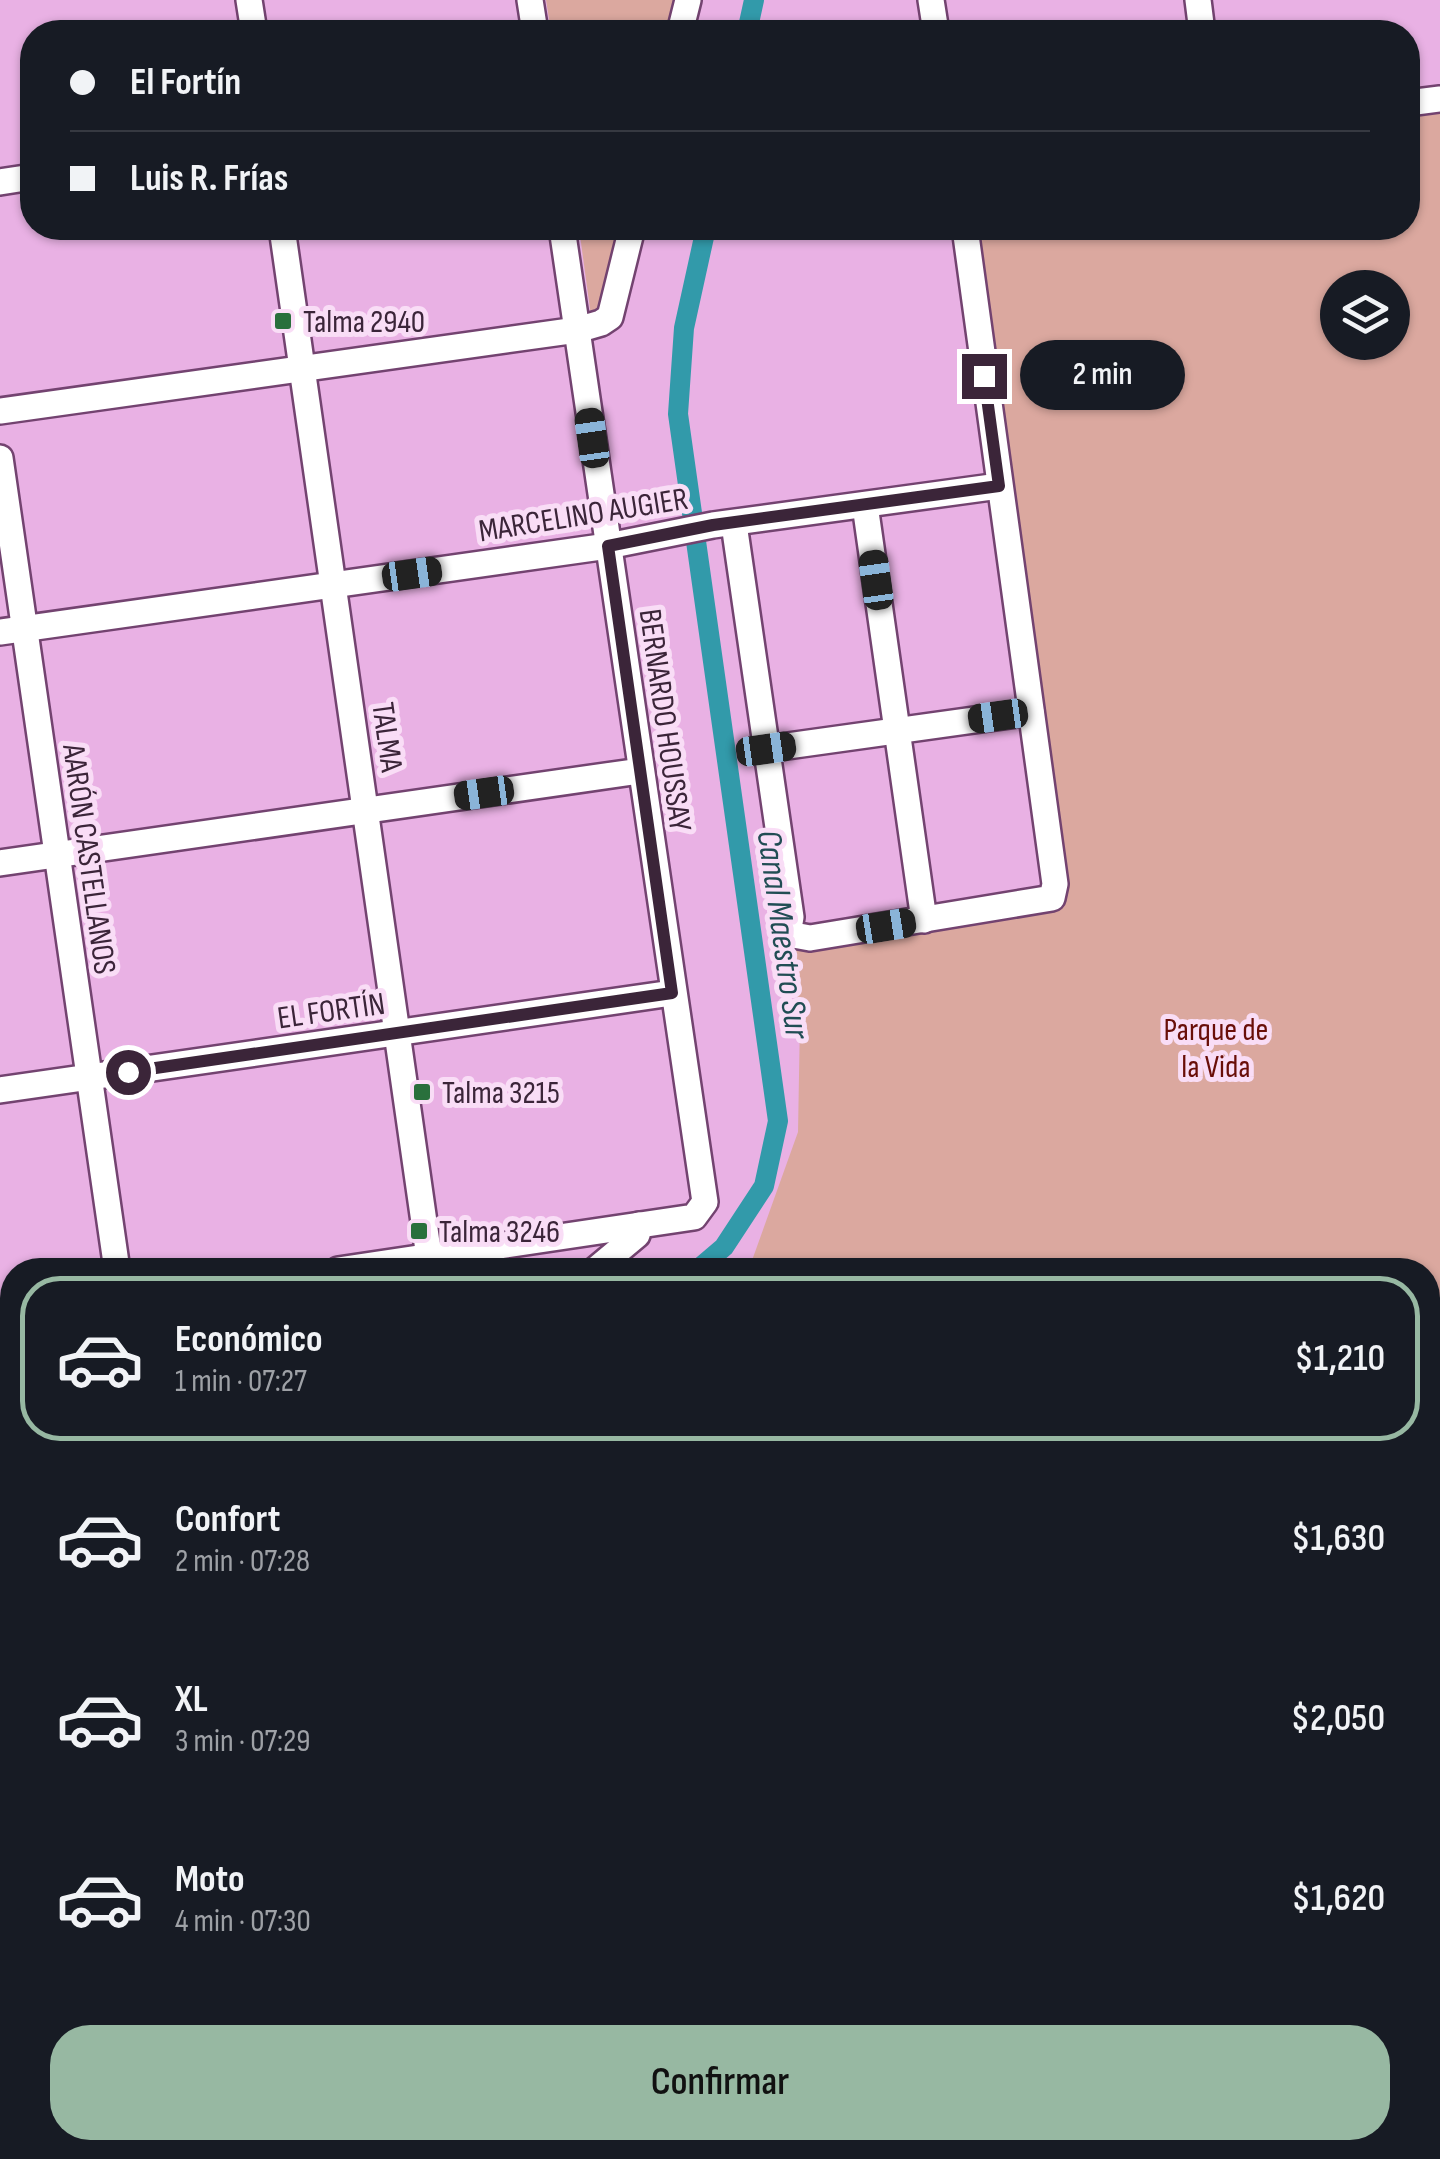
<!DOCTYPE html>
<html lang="es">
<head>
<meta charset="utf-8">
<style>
  :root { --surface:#171b24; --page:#20242c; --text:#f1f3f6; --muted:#9ea1a6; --line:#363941; --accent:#97b8a2 }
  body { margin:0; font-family:"Sofia Sans Condensed",sans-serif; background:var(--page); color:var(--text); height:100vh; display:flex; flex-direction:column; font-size:38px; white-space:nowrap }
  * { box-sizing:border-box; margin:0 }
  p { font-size:32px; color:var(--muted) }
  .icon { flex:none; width:55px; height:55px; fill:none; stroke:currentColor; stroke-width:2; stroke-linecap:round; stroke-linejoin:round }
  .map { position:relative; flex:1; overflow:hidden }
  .side { position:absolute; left:0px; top:1258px; width:1440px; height:902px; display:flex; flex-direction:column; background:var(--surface); border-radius:40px 40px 0 0; box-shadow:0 2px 8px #0004 }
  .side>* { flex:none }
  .guide { position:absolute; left:20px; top:20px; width:1400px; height:220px; border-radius:40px; box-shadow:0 2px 8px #0004; display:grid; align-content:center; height:220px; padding:0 50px; background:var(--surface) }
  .tools { position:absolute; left:1320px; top:270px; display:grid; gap:20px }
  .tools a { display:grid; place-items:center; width:90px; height:90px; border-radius:50%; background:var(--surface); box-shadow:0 2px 8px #0004; font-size:50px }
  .end { position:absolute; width:45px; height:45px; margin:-22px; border:12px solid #3b2539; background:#fff; box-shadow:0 0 0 5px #fff }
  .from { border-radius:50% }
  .bubble { position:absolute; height:70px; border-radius:35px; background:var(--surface); box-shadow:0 2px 8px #0004; font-size:32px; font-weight:600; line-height:70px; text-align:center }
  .car { position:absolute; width:30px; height:60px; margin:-30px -15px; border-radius:12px; box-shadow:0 0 8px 2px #0007; background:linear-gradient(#222 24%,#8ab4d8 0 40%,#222 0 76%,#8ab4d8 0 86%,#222 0) }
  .guide b { display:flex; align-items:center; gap:35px; height:95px; font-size:38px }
  .guide b+b { border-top:2px solid var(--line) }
  .guide i { width:25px; height:25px; background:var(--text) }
  ul { padding:18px 0 0; list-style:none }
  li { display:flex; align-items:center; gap:30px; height:165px; margin:0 20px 15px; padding:0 30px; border:5px solid transparent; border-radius:40px }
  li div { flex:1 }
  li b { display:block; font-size:38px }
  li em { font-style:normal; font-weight:600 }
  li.selected { border-color:var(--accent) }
  li>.icon { width:90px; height:90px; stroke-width:1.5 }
  .action { display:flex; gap:20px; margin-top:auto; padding:20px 50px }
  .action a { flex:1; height:115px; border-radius:40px; background:var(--accent); color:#111; font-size:40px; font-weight:600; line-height:115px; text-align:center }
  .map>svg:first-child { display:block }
  .green { fill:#dba89f; fill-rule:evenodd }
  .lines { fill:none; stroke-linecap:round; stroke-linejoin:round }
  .canal { stroke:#329aaa; stroke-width:20 }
  .minor-casing { stroke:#734370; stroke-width:30 }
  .minor { stroke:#fff; stroke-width:25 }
  .route { stroke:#3b2539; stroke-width:12 }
  .poi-dot { fill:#29703c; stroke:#f9ddf6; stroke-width:4 }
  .labels { text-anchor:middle; stroke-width:10; stroke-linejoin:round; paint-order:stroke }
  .poi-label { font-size:32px; fill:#3b2539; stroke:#f9ddf6; text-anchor:start }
  .street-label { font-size:32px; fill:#3b2539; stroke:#f9ddf6 }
  .park-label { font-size:32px; fill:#690e08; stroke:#f9ddf6 }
  .water-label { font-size:35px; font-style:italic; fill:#214d54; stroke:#f9ddf6 }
</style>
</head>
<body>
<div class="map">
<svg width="1440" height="2159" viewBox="0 0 1440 2159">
  <rect width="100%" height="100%" fill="#e9b1e4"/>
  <g class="green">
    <polygon points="546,0 678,0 670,32 551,32"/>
    <path d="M1440 99V2159H783L785 2148H1428V1270H745L750 1266 798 1132 800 1019 788 934 1045 901 965 228H1408V103ZM1338 288H1392V342H1338Z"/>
    <polygon points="579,228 622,228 604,303 591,316"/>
  </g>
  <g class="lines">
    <g class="canal">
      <polyline points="747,32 754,0"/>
      <polyline points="697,1270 724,1247 764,1186 778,1121 678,414 684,328 706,228"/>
      <polyline points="758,2159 760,2148"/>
    </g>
    <g class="minor-casing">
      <g id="minor">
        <polyline points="249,0 254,32"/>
        <polyline points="530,0 535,32"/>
        <polyline points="931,0 936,32"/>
        <polyline points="1198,0 1202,32"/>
        <polyline points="680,32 688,0"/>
        <polyline points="1408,103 1440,99"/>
        <polyline points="0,182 32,177"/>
        <polyline points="282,228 429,1257"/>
        <polyline points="0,411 577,330 601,323 610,317 632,228"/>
        <polyline points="0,458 117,1270"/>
        <polyline points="865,505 924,920"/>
        <polyline points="734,524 791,917 788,934 810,938 1052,898 1055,884 965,228"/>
        <polyline points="0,632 608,546 713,525 999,486"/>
        <polyline points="766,749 1031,712"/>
        <polyline points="0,863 640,771"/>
        <polyline points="0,1090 672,993"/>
        <polyline points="338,1270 694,1217 705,1202 562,228"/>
        <polyline points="595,1270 637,1235 639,1225"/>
        <polyline points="0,1319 12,1317"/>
        <polyline points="0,1485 12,1483"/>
        <polyline points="0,1635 12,1633"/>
        <polyline points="0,1786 12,1784"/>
        <polyline points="0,1954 12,1952"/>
        <polyline points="0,2138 12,2137"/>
        <polyline points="242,2148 244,2159"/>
        <polyline points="390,2148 392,2159"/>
        <polyline points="525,2148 527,2159"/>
        <polyline points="699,2159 701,2148"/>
      </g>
    </g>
    <use href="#minor" class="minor"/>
  </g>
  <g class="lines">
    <polyline class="route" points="128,1072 672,993 608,546 713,525 999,486 984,376"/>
  </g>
  <g class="poi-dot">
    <rect x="273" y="311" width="20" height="20" rx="5"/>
    <rect x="412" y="1082" width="20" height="20" rx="5"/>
    <rect x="409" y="1221" width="20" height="20" rx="5"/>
  </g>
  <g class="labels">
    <g class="poi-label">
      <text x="303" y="332">Talma 2940</text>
      <text x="442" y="1103">Talma 3215</text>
      <text x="439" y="1242">Talma 3246</text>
    </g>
    <g class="street-label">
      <text transform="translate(583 514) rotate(-9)" y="11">MARCELINO AUGIER</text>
      <text transform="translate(666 720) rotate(82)" y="11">BERNARDO HOUSSAY</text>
      <text transform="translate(388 737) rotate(82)" y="11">TALMA</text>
      <text transform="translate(90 859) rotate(82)" y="11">AARÓN CASTELLANOS</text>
      <text transform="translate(331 1010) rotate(-8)" y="11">EL FORTÍN</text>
    </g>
    <g class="park-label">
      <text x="1216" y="1040">Parque de<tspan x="1216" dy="37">la Vida</tspan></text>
    </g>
    <g class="water-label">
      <text transform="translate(784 934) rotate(82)" y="12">Canal Maestro Sur</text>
    </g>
  </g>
</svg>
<div class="tools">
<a><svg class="icon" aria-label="layers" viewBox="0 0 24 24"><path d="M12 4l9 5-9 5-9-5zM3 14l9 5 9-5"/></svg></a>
</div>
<i class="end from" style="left:128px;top:1072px"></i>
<i class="end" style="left:984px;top:376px"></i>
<div class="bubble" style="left:1020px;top:340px;width:165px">2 min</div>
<i class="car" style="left:592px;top:438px;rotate:352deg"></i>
<i class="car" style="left:412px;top:574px;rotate:82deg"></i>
<i class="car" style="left:876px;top:580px;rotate:352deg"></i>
<i class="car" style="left:998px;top:716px;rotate:262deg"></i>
<i class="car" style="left:766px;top:749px;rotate:82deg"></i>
<i class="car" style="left:484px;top:793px;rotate:262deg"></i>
<i class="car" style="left:886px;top:926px;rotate:81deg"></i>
<div class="guide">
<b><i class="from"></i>El Fortín</b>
<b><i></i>Luis R. Frías</b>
</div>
<section class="side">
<ul>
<li class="selected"><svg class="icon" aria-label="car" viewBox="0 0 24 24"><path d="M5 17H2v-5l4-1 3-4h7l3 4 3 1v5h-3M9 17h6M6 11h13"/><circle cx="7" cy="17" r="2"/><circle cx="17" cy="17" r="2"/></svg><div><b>Económico</b><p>1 min · 07:27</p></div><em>$1,210</em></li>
<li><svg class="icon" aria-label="car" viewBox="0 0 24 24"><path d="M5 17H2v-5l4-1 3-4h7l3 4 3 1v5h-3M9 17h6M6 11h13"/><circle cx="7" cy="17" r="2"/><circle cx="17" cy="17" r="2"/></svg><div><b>Confort</b><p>2 min · 07:28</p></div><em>$1,630</em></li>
<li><svg class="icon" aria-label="car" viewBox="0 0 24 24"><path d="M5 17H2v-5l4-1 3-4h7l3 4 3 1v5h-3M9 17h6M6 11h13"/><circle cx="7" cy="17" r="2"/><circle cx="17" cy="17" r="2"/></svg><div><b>XL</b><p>3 min · 07:29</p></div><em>$2,050</em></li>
<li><svg class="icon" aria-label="car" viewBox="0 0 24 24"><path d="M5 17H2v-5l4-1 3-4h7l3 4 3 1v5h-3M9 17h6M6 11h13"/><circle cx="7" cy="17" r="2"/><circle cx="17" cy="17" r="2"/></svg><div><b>Moto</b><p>4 min · 07:30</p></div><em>$1,620</em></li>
</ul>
<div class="action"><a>Confirmar</a></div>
</section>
</div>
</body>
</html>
